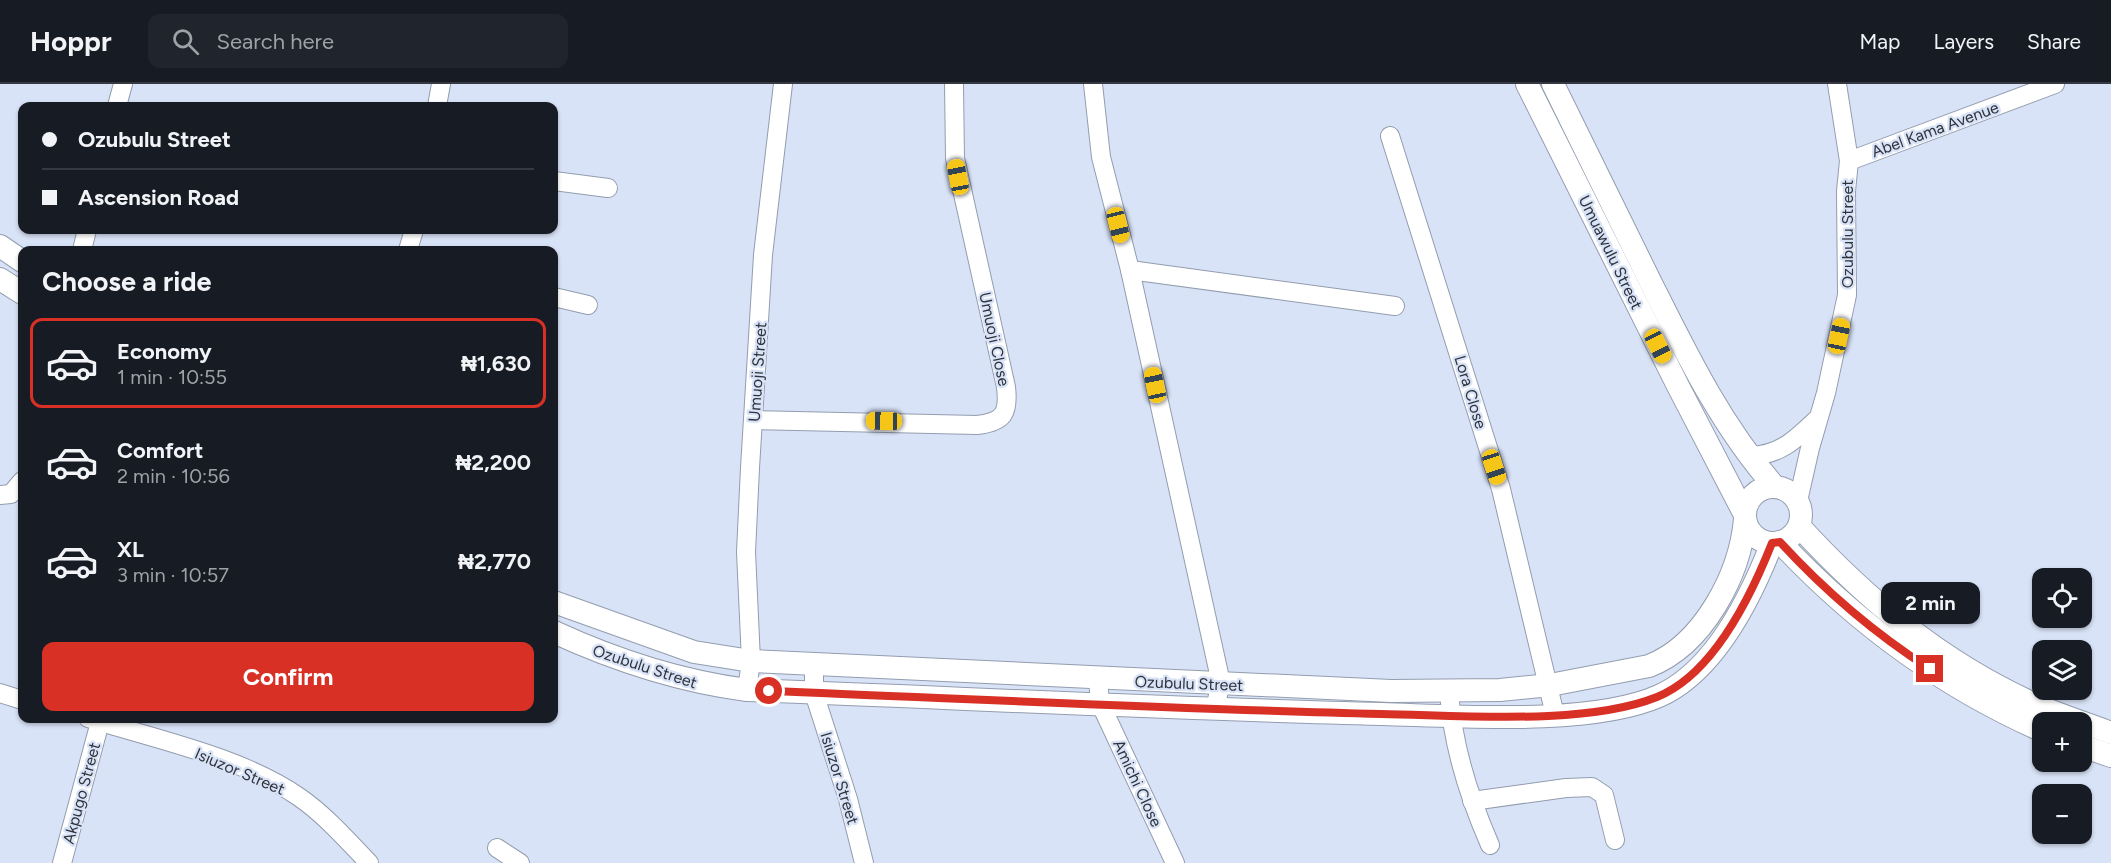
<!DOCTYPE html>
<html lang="en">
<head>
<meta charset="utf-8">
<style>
  :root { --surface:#171b24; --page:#20242c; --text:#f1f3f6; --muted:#9ea1a6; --line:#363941; --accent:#d93025 }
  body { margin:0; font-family:Figtree,sans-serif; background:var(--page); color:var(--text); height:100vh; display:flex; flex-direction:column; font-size:22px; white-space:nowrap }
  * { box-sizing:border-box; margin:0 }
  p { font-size:20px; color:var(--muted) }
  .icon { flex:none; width:33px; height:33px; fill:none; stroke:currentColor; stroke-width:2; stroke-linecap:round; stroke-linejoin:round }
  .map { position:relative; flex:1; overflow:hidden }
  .details { position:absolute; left:18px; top:162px; width:540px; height:477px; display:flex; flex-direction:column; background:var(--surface); border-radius:12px; box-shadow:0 2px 4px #0004 }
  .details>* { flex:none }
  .hud { position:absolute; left:18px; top:18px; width:540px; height:132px; border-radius:12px; box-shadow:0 2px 4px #0004; display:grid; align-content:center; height:132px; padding:0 24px; background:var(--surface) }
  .tools { position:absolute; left:2032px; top:484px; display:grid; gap:12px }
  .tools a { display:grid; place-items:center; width:60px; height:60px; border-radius:12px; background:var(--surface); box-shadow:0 2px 4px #0004; font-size:30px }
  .end { position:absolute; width:27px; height:27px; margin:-14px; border:8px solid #d93025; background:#fff; box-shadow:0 0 0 3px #fff }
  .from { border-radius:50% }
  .bubble { position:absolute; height:42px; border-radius:12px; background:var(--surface); box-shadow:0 2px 4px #0004; font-size:20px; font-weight:700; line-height:42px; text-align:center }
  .car { position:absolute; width:18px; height:36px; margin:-18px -9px; border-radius:8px; box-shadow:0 0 4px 2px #0007; background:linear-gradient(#f5c518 24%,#345 0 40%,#f5c518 0 76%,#345 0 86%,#f5c518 0) }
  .hud b { display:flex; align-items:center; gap:21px; height:57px; font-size:22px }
  .hud b+b { border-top:2px solid var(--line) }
  .hud i { width:15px; height:15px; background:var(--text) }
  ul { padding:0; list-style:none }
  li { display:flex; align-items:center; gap:18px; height:90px; margin:0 12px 9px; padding:0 12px; border:3px solid transparent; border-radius:12px }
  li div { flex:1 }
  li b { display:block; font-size:22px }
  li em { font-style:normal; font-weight:700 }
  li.current { border-color:var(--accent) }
  li>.icon { width:54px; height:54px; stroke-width:1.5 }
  h2 { padding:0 24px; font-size:27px; line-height:72px }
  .button { display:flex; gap:12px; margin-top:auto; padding:12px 24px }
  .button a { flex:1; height:69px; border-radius:12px; background:var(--accent); color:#fff; font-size:24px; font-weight:700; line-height:69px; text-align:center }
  header { display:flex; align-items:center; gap:36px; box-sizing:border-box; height:84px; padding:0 30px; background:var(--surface); border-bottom:2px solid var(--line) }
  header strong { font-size:28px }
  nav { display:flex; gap:33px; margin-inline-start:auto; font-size:21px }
  .search { width:420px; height:54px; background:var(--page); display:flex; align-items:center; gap:15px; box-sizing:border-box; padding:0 21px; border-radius:12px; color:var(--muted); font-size:22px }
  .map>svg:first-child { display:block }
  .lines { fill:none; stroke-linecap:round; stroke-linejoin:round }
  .minor-casing { stroke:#939daf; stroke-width:20 }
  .major-casing { stroke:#939daf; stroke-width:24 }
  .minor { stroke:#fff; stroke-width:18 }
  .major { stroke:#fff; stroke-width:22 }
  .route { stroke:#d93025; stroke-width:8 }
  .labels { text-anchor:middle; stroke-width:4.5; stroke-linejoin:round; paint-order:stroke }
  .street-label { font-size:16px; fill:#2e323a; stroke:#d9e3f7 }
</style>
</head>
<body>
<header>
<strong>Hoppr</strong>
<div class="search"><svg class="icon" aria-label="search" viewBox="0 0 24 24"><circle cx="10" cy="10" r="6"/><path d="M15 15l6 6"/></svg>Search here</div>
<nav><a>Map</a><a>Layers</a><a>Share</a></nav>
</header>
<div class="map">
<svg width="2111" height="779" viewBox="0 0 2111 779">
  <rect width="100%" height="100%" fill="#d9e3f7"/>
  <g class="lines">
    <g class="minor-casing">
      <g id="minor">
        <polyline points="1093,0 1101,73 1130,186 1221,599 1215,624"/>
        <polyline points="117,22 123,0"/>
        <polyline points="437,22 441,0"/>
        <polyline points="1390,52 1501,405 1555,631"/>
        <polyline points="1849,77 2055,0"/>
        <polyline points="554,97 608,104"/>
        <polyline points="82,166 87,146"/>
        <polyline points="408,166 414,146"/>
        <polyline points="1130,186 1395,222"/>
        <polyline points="554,213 588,221"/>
        <path d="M754 336 977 341C1004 338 1009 329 1006 303L955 74 954 0"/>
        <path d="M1750 372C1780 371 1795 356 1816 336"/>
        <polyline points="0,411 11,410 22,397"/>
        <polyline points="1798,417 1810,364 1826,309 1847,211 1846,107 1849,77 1837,0"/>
        <polyline points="814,581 814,609 848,715 864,779"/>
        <polyline points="1098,595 1100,619 1175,779"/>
        <polyline points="747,606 751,577 746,468 750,384 763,171 783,0"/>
        <path d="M1449 607C1452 659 1469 713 1490 761"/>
        <polyline points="0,609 22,616"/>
        <path d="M88 634C154 655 242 673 299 713 324 730 348 757 369 779"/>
        <polyline points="1472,717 1566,704 1592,703 1604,711 1615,756"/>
        <polyline points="497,764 520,779"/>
        <polyline points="62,779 100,638"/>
      </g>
    </g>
    <g class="major-casing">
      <g id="major">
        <polyline points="1527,0 1678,302 1745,431"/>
        <path d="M1553 0C1585 66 1618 131 1650 197 1686 269 1721 342 1775 403"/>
        <polyline points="0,162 22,177"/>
        <polyline points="0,195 22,209"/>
        <circle cx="1773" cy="431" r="28"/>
        <path d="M1799 442C1867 516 1941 578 2034 620 2059 631 2085 639 2111 649"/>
        <path d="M1780 458C1854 537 1943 603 2043 647"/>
        <path d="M554 518 694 568 751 577 1391 607 1500 606 1550 601 1649 582C1703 561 1740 491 1745 435"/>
        <path d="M554 548C617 577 678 597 747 606 959 614 1170 625 1382 630 1457 632 1591 642 1659 612 1715 587 1751 513 1772 459"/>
        <polyline points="2082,662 2111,672"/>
      </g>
    </g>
    <use href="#minor" class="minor"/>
    <use href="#major" class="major"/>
  </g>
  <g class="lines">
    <path class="route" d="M769 607C973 615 1177 625 1381 630 1459 631 1585 642 1657 613 1714 590 1751 512 1772 459L1780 458C1825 507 1874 549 1930 585"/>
  </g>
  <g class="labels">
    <g class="street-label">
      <text transform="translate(1935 45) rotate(-20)" y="6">Abel Kama Avenue</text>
      <text transform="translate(1847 150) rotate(-90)" y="6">Ozubulu Street</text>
      <text transform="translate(1611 168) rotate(64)" y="6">Umuawulu Street</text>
      <text transform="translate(995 255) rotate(78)" y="6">Umuoji Close</text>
      <text transform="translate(757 288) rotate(-86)" y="6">Umuoji Street</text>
      <text transform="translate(1471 308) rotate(73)" y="6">Lora Close</text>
      <text transform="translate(645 582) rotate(18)" y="6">Ozubulu Street</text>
      <text transform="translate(1189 599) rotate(2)" y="6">Ozubulu Street</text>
      <text transform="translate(240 687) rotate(23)" y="6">Isiuzor Street</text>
      <text transform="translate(840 694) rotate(73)" y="6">Isiuzor Street</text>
      <text transform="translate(1138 699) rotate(65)" y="6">Amichi Close</text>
      <text transform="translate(81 709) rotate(-75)" y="6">Akpugo Street</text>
    </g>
  </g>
</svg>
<div class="tools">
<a><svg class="icon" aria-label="locate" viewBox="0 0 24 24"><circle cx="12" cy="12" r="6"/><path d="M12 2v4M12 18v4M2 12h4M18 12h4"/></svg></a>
<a><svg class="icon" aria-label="layers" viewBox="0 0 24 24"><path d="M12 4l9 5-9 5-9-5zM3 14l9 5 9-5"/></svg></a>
<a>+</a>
<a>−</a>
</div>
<i class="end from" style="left:769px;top:607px"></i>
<i class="end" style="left:1930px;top:585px"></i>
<div class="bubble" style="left:1881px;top:498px;width:99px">2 min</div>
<i class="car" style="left:958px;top:93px;rotate:349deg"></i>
<i class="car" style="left:1118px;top:141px;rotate:166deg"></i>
<i class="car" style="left:1839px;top:252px;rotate:12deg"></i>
<i class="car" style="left:1658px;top:262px;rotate:153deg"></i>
<i class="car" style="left:1155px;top:301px;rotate:348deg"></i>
<i class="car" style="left:884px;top:337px;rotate:271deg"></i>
<i class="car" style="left:1494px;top:383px;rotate:162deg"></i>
<div class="hud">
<b><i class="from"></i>Ozubulu Street</b>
<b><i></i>Ascension Road</b>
</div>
<section class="details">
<h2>Choose a ride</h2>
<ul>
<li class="current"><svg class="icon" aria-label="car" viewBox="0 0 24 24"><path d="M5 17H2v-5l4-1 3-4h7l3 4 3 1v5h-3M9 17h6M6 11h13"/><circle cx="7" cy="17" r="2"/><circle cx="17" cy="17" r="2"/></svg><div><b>Economy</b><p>1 min · 10:55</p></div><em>₦1,630</em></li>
<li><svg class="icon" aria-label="car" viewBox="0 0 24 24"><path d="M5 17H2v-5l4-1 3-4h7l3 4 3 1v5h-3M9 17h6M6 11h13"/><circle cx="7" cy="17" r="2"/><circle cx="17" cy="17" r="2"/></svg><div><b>Comfort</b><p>2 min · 10:56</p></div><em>₦2,200</em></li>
<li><svg class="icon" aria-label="car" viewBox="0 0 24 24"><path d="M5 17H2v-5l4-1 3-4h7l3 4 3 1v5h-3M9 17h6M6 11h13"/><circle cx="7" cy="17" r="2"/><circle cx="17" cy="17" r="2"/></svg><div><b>XL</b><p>3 min · 10:57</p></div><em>₦2,770</em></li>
</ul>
<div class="button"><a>Confirm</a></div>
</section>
</div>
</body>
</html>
